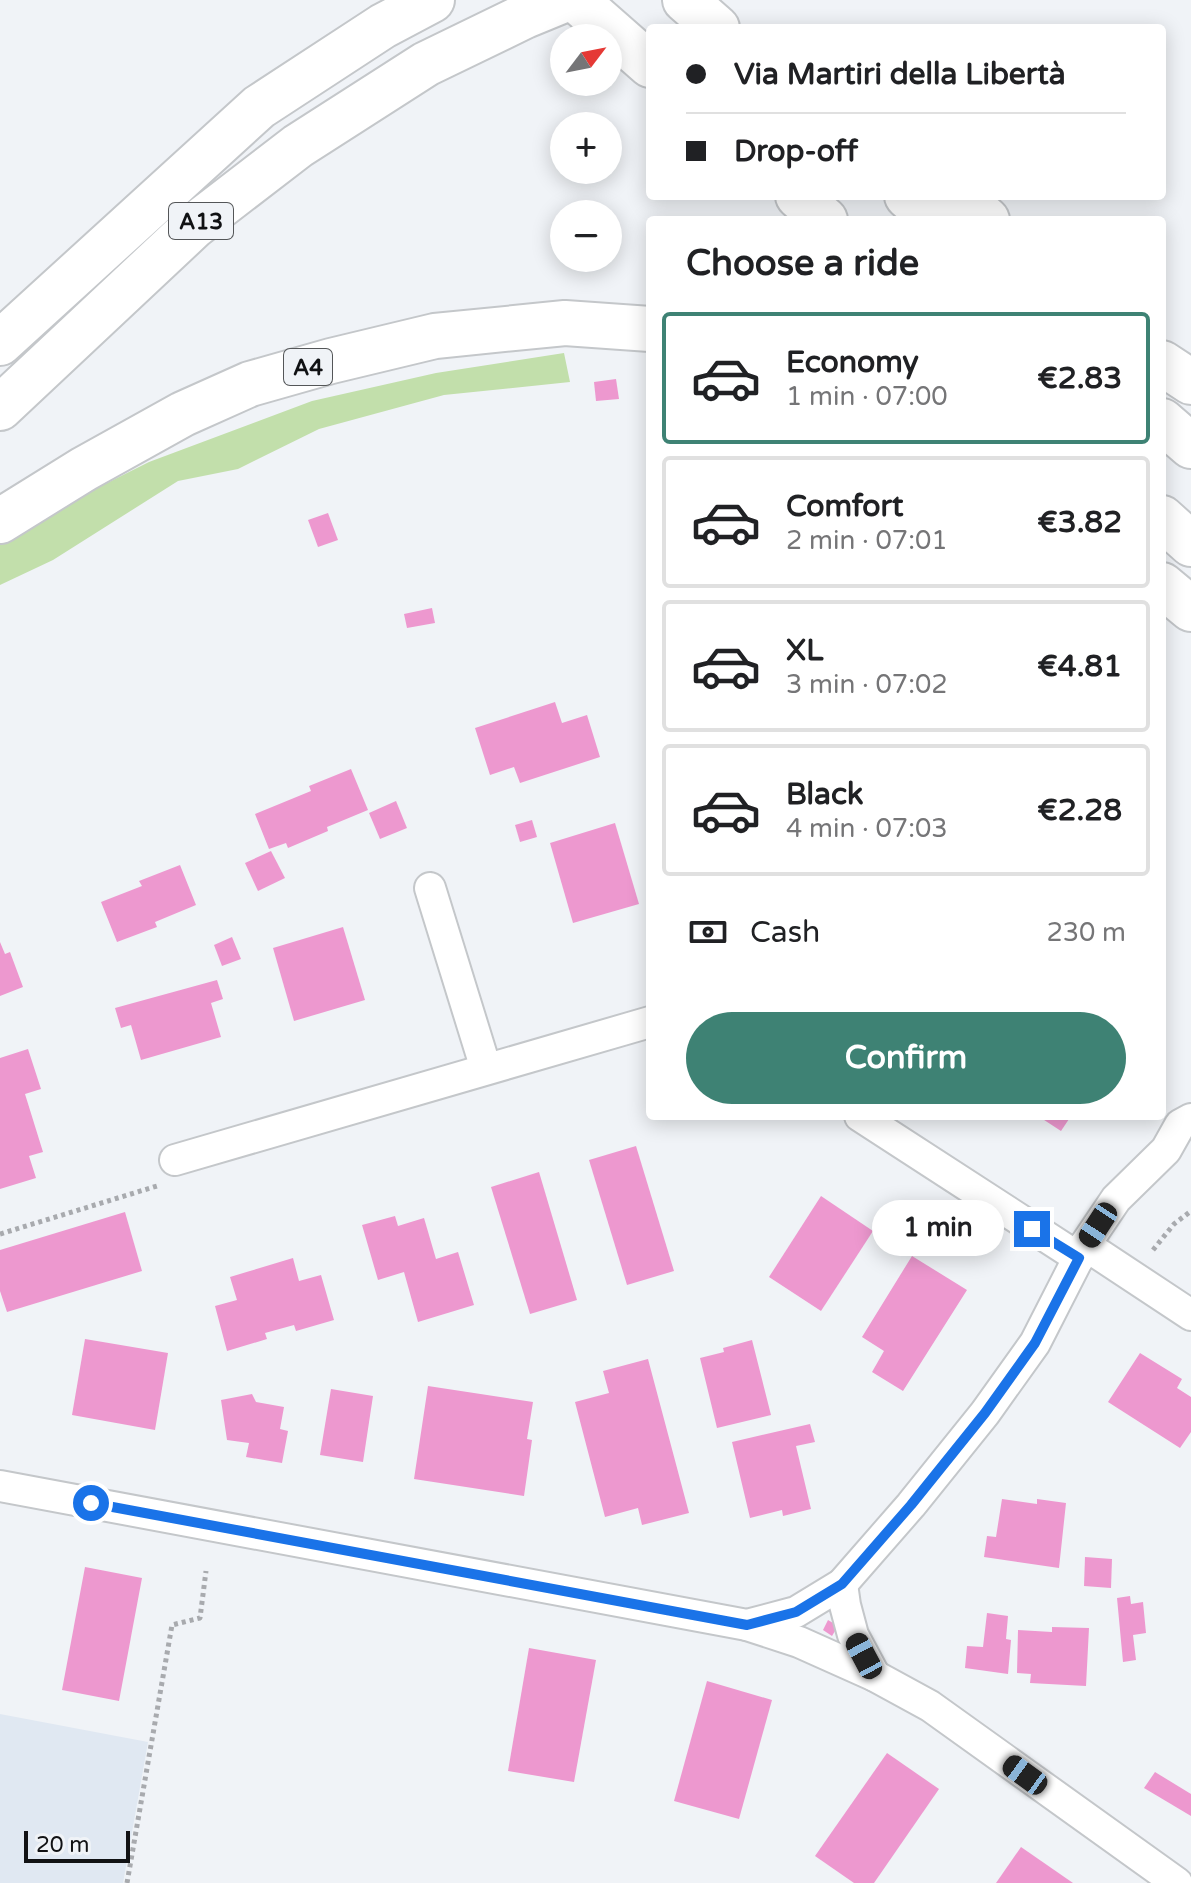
<!DOCTYPE html>
<html lang="en">
<head>
<meta charset="utf-8">
<style>
  :root { --surface:#fff; --page:#f6f6f6; --text:#202124; --muted:#757577; --line:#e0e0e0; --accent:#3e8274 }
  body { margin:0; font-family:"Varela Round",sans-serif; background:var(--page); color:var(--text); height:100vh; display:flex; flex-direction:column; font-size:30px; white-space:nowrap }
  * { box-sizing:border-box; margin:0 }
  p { font-size:26px; color:var(--muted) }
  .icon { flex:none; width:44px; height:44px; fill:none; stroke:currentColor; stroke-width:2; stroke-linecap:round; stroke-linejoin:round }
  .map { position:relative; flex:1; overflow:hidden }
  .details { position:absolute; left:646px; top:216px; width:520px; height:904px; display:flex; flex-direction:column; background:var(--surface); border-radius:8px; box-shadow:0 4px 20px #0003 }
  .details>* { flex:none }
  .top-card { position:absolute; left:646px; top:24px; width:520px; height:176px; border-radius:8px; box-shadow:0 4px 20px #0003; display:grid; align-content:center; height:176px; padding:0 40px; background:var(--surface) }
  .needle { width:52px; rotate:58deg }
  .buttons { position:absolute; left:550px; top:24px; display:grid; gap:16px }
  .buttons a { display:grid; place-items:center; width:72px; height:72px; border-radius:50%; background:var(--surface); box-shadow:0 4px 20px #0003; font-size:40px }
  .scale { position:absolute; left:24px; bottom:20px; width:106px; box-sizing:border-box; padding-left:8px; border:4px solid #111214; border-top:0; font-size:22px; line-height:28px; white-space:nowrap; color:#111214; -webkit-text-stroke:6px #f0f3f7; paint-order:stroke }
  .end { position:absolute; width:36px; height:36px; margin:-18px; border:10px solid #1a73e8; background:#fff; box-shadow:0 0 0 4px #fff }
  .from { border-radius:50% }
  .bubble { position:absolute; height:56px; border-radius:28px; background:var(--surface); box-shadow:0 4px 20px #0003; font-size:26px; font-weight:800; line-height:56px; text-align:center }
  .car { position:absolute; width:24px; height:48px; margin:-24px -12px; border-radius:10px; box-shadow:0 0 6px 2px #0007; background:linear-gradient(#222 24%,#8ab4d8 0 40%,#222 0 76%,#8ab4d8 0 86%,#222 0) }
  .top-card b { display:flex; align-items:center; gap:28px; height:76px; font-size:30px }
  .top-card b+b { border-top:2px solid var(--line) }
  .top-card i { width:20px; height:20px; background:var(--text) }
  ul { padding:0; list-style:none }
  li { display:flex; align-items:center; gap:24px; height:132px; margin:0 16px 12px; padding:0 24px; border:4px solid var(--line); border-radius:8px }
  li div { flex:1 }
  li b { display:block; font-size:30px }
  li em { font-style:normal; font-weight:800 }
  li.on { border-color:var(--accent) }
  li>.icon { width:72px; height:72px; stroke-width:1.5 }
  h2 { padding:0 40px; font-size:36px; line-height:96px }
  .pay { display:flex; align-items:center; gap:20px; height:88px; padding:0 40px; font-size:30px }
  .pay p { margin-inline-start:auto }
  .cta { display:flex; gap:16px; margin-top:auto; padding:16px 40px }
  .cta a { flex:1; height:92px; border-radius:48px; background:var(--accent); color:#fff; font-size:32px; font-weight:800; line-height:92px; text-align:center }
  .map>svg:first-child { display:block }
  .built { fill:#e0e8f2 }
  .green { fill:#c2dfab }
  .building { fill:#ed98cf }
  .lines { fill:none; stroke-linecap:round; stroke-linejoin:round }
  .street-casing { stroke:#c4c7ca; stroke-width:34 }
  .highway-casing { stroke:#c4c7ca; stroke-width:48 }
  .path { stroke:#a8aaae; stroke-width:5; stroke-dasharray:4 4; stroke-linecap:butt }
  .street { stroke:#fff; stroke-width:30 }
  .highway { stroke:#fff; stroke-width:44 }
  .route { stroke:#1a73e8; stroke-width:10 }
  .labels { text-anchor:middle; stroke-width:6; stroke-linejoin:round; paint-order:stroke }
  .shield { fill:#f0f3f7; stroke:#545658; stroke-width:2 }
  .shield-label { font-size:22px; font-weight:bold; fill:#111214 }
</style>
</head>
<body>
<div class="map">
<svg width="1191" height="1883" viewBox="0 0 1191 1883">
  <rect width="100%" height="100%" fill="#f0f3f7"/>
  <polygon class="built" points="0,1714 148,1742 123,1883 0,1883"/>
  <polygon class="green" points="564,353 570,382 444,395 319,429 238,469 178,481 53,560 0,585 0,541 77,498 149,462 312,401 436,373"/>
  <g class="building">
    <polygon points="616,379 619,399 596,401 594,382"/>
    <polygon points="328,513 338,540 318,547 308,520"/>
    <polygon points="432,608 435,623 407,628 404,614"/>
    <polygon points="555,702 562,723 587,715 600,757 520,783 514,767 490,775 475,728"/>
    <polygon points="351,769 368,810 327,827 328,831 288,848 286,843 269,849 255,814 311,791 309,786"/>
    <polygon points="396,801 407,828 380,839 369,813"/>
    <polygon points="532,820 537,837 520,842 515,825"/>
    <polygon points="615,823 639,904 573,923 550,843"/>
    <polygon points="271,851 285,878 258,891 245,863"/>
    <polygon points="180,865 196,905 155,922 157,927 117,942 101,902 142,886 139,881"/>
    <polygon points="343,927 365,1000 294,1021 273,948"/>
    <polygon points="232,937 241,959 222,966 214,945"/>
    <polygon points="0,942 5,954 10,952 23,987 0,996"/>
    <polygon points="217,980 223,999 211,1003 221,1037 141,1060 131,1025 121,1028 115,1008"/>
    <polygon points="28,1049 41,1089 25,1094 43,1152 29,1156 36,1178 0,1189 0,1058"/>
    <polygon points="1038,1116 1071,1116 1061,1131"/>
    <polygon points="636,1146 674,1271 627,1285 589,1160"/>
    <polygon points="539,1172 577,1300 530,1314 491,1187"/>
    <polygon points="821,1196 873,1231 821,1311 769,1277"/>
    <polygon points="125,1212 142,1271 7,1312 0,1291 0,1250"/>
    <polygon points="395,1216 398,1226 424,1218 436,1259 458,1252 474,1305 418,1322 404,1272 378,1280 362,1225"/>
    <polygon points="912,1256 967,1290 903,1391 872,1372 884,1351 862,1337"/>
    <polygon points="293,1258 299,1281 321,1275 334,1320 296,1331 294,1325 265,1333 267,1339 227,1351 215,1306 237,1300 230,1277"/>
    <polygon points="85,1339 168,1353 155,1430 72,1415"/>
    <polygon points="752,1340 771,1415 717,1428 700,1358 724,1352 723,1348"/>
    <polygon points="1140,1353 1182,1379 1177,1388 1191,1397 1191,1432 1180,1448 1108,1402"/>
    <polygon points="648,1359 689,1513 642,1525 638,1508 605,1517 575,1402 609,1393 603,1371"/>
    <polygon points="428,1386 533,1402 527,1439 532,1440 524,1496 414,1479"/>
    <polygon points="331,1389 373,1396 363,1462 320,1455"/>
    <polygon points="252,1394 256,1402 284,1407 280,1429 288,1431 282,1463 246,1457 249,1443 227,1440 221,1400"/>
    <polygon points="810,1424 815,1442 796,1446 811,1509 783,1516 782,1510 750,1518 732,1442"/>
    <polygon points="1002,1499 1037,1504 1037,1499 1066,1503 1059,1568 984,1557 987,1536 996,1537"/>
    <polygon points="1085,1557 1112,1559 1111,1588 1084,1586"/>
    <polygon points="85,1567 142,1578 119,1701 62,1690"/>
    <polygon points="1130,1596 1131,1604 1143,1602 1146,1633 1133,1635 1136,1660 1123,1662 1117,1598"/>
    <polygon points="987,1613 1008,1616 1006,1639 1011,1640 1008,1674 965,1668 967,1646 983,1647"/>
    <polygon points="828,1620 838,1626 832,1636 823,1630"/>
    <polygon points="1052,1627 1089,1628 1086,1686 1030,1683 1031,1674 1017,1673 1018,1630 1052,1632"/>
    <polygon points="529,1648 596,1660 574,1782 508,1771"/>
    <polygon points="707,1681 772,1700 739,1819 674,1801"/>
    <polygon points="887,1753 939,1789 874,1883 854,1883 815,1856"/>
    <polygon points="1155,1772 1191,1794 1191,1816 1144,1788"/>
    <polygon points="1021,1847 1073,1883 996,1883"/>
  </g>
  <g class="lines">
    <g class="street-casing">
      <g id="street">
        <polyline points="430,888 486,1069"/>
        <polyline points="860,1116 1079,1258"/>
        <polyline points="175,1160 650,1022"/>
        <polyline points="1085,1245 1191,1315"/>
        <polyline points="0,1486 747,1625 796,1612 842,1584 911,1505 985,1413 1035,1343 1085,1245 1116,1199 1166,1150 1180,1125 1191,1119"/>
        <polyline points="842,1584 845,1605 853,1635 875,1676"/>
        <polyline points="747,1625 799,1642 875,1676 930,1706 1177,1883"/>
      </g>
    </g>
    <g class="highway-casing">
      <g id="highway">
        <polyline points="576,0 650,65"/>
        <polyline points="685,0 717,28"/>
        <polyline points="798,196 825,220"/>
        <polyline points="907,196 934,220"/>
        <polyline points="960,196 987,220"/>
        <polyline points="0,343 259,107 383,26 432,0"/>
        <polyline points="1162,363 1191,382"/>
        <polyline points="0,408 194,226 298,146 426,64 525,16 564,0"/>
        <polyline points="1162,421 1191,446"/>
        <polyline points="1162,518 1191,544"/>
        <polyline points="0,521 84,469 183,414 250,384 331,361 435,336 565,323 650,329"/>
        <polyline points="1162,585 1191,609"/>
      </g>
    </g>
    <g class="path">
      <polyline points="0,1234 157,1186"/>
      <polyline points="1153,1250 1174,1224 1191,1211"/>
      <polyline points="127,1883 172,1625 200,1618 206,1571"/>
    </g>
    <use href="#street" class="street"/>
    <use href="#highway" class="highway"/>
  </g>
  <g class="lines">
    <polyline class="route" points="91,1503 747,1625 796,1612 842,1584 911,1505 985,1413 1035,1343 1079,1258 1032,1229"/>
  </g>
  <g class="labels">
    <g class="shield">
      <rect x="169" y="203" width="64" height="36" rx="6"/>
      <rect x="284" y="349" width="48" height="36" rx="6"/>
    </g>
    <g class="shield-label">
      <text x="201" y="229">A13</text>
      <text x="308" y="375">A4</text>
    </g>
  </g>
</svg>
<div class="buttons">
<a><svg class="needle" viewBox="-14 -14 28 28"><path d="M0-13l5 13h-10z" fill="#e53935"/><path d="M0 13l5-13h-10z" fill="#757577"/></svg></a>
<a>+</a>
<a>−</a>
</div>
<div class="scale">20 m</div>
<i class="end from" style="left:91px;top:1503px"></i>
<i class="end" style="left:1032px;top:1229px"></i>
<div class="bubble" style="left:872px;top:1200px;width:132px">1 min</div>
<i class="car" style="left:1098px;top:1225px;rotate:213deg"></i>
<i class="car" style="left:864px;top:1656px;rotate:332deg"></i>
<i class="car" style="left:1025px;top:1775px;rotate:306deg"></i>
<div class="top-card">
<b><i class="from"></i>Via Martiri della Libertà</b>
<b><i></i>Drop-off</b>
</div>
<section class="details">
<h2>Choose a ride</h2>
<ul>
<li class="on"><svg class="icon" aria-label="car" viewBox="0 0 24 24"><path d="M5 17H2v-5l4-1 3-4h7l3 4 3 1v5h-3M9 17h6M6 11h13"/><circle cx="7" cy="17" r="2"/><circle cx="17" cy="17" r="2"/></svg><div><b>Economy</b><p>1 min · 07:00</p></div><em>€2.83</em></li>
<li><svg class="icon" aria-label="car" viewBox="0 0 24 24"><path d="M5 17H2v-5l4-1 3-4h7l3 4 3 1v5h-3M9 17h6M6 11h13"/><circle cx="7" cy="17" r="2"/><circle cx="17" cy="17" r="2"/></svg><div><b>Comfort</b><p>2 min · 07:01</p></div><em>€3.82</em></li>
<li><svg class="icon" aria-label="car" viewBox="0 0 24 24"><path d="M5 17H2v-5l4-1 3-4h7l3 4 3 1v5h-3M9 17h6M6 11h13"/><circle cx="7" cy="17" r="2"/><circle cx="17" cy="17" r="2"/></svg><div><b>XL</b><p>3 min · 07:02</p></div><em>€4.81</em></li>
<li><svg class="icon" aria-label="car" viewBox="0 0 24 24"><path d="M5 17H2v-5l4-1 3-4h7l3 4 3 1v5h-3M9 17h6M6 11h13"/><circle cx="7" cy="17" r="2"/><circle cx="17" cy="17" r="2"/></svg><div><b>Black</b><p>4 min · 07:03</p></div><em>€2.28</em></li>
</ul>
<div class="pay"><svg class="icon" aria-label="cash" viewBox="0 0 24 24"><path d="M3 7h18v10H3z"/><circle cx="12" cy="12" r="2"/></svg>Cash<p>230 m</p></div>
<div class="cta"><a>Confirm</a></div>
</section>
</div>
</body>
</html>
